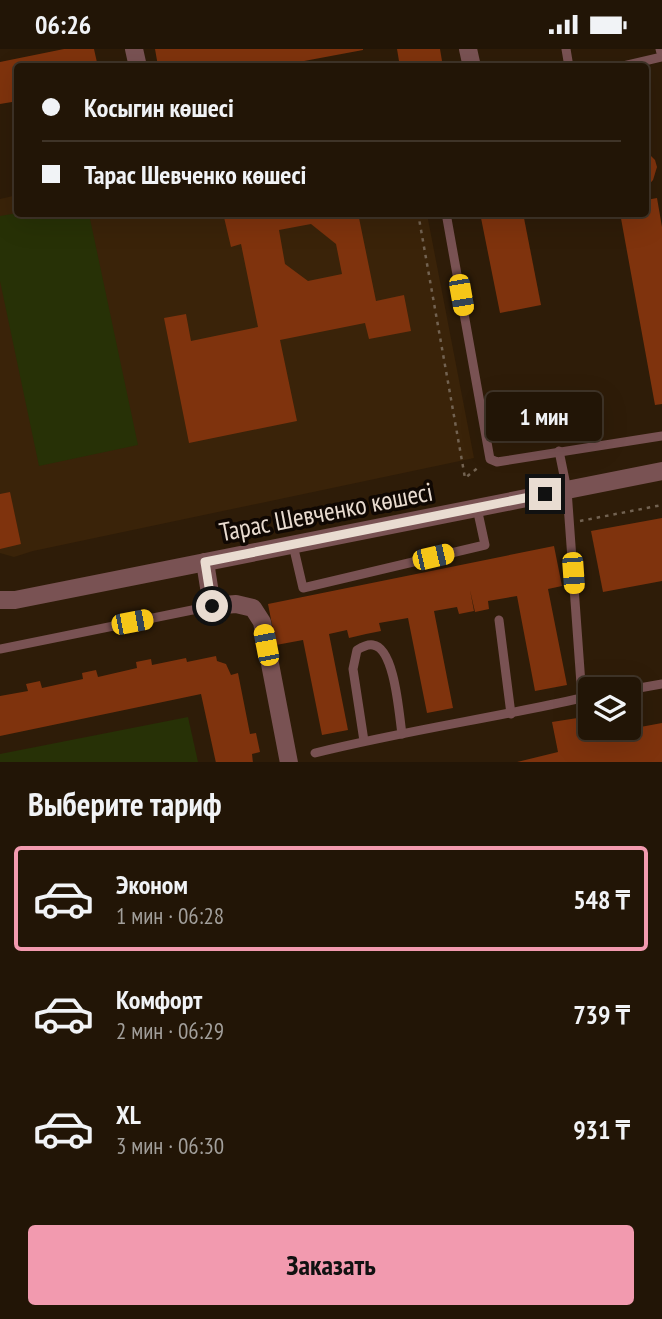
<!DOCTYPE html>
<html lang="ru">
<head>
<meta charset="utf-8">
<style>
  :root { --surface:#221506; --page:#2e2214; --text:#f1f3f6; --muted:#a29f9b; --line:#3f3428; --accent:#f29aaf }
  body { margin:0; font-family:"PT Sans Narrow",sans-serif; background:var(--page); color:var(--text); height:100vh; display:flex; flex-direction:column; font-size:26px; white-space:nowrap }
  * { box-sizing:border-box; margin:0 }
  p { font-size:23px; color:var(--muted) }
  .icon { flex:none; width:38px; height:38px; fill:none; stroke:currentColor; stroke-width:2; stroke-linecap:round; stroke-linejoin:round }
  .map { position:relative; height:713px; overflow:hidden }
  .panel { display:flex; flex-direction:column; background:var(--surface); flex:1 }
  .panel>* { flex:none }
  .top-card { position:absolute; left:14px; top:14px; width:635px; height:154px; border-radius:7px; box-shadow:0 7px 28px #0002,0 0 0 2px var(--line); display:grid; align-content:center; height:154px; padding:0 28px; background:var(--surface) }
  .controls { position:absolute; left:578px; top:628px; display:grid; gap:14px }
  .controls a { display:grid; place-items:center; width:63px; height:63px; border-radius:7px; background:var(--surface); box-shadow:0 7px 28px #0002,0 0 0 2px var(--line); font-size:35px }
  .end { position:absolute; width:32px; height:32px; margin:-16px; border:9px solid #e9dcd1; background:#111; box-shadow:0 0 0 4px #111 }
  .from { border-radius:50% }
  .bubble { position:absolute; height:49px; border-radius:7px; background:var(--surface); box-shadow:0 7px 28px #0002,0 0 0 2px var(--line); font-size:23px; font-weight:600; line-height:49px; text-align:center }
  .car { position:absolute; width:21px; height:42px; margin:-21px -10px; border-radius:9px; box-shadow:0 0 5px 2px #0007; background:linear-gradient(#f5c518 24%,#345 0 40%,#f5c518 0 76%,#345 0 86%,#f5c518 0) }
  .top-card b { display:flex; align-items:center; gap:24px; height:66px; font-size:26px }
  .top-card b+b { border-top:2px solid var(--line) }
  .top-card i { width:18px; height:18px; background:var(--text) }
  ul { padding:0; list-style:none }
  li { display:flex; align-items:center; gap:21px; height:105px; margin:0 14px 10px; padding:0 14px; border:4px solid transparent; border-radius:7px }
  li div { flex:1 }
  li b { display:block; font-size:26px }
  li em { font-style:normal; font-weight:600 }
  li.on { border-color:var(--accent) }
  li>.icon { width:63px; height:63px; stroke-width:1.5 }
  h2 { padding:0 28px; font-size:32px; line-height:84px }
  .action { display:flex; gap:14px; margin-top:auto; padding:14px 28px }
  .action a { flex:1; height:80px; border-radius:7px; background:var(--accent); color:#111; font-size:28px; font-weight:600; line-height:80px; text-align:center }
  .status { display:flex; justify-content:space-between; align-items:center; height:49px; padding:0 35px; background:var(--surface); direction:ltr }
  .status svg { height:19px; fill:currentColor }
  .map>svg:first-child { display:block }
  .built { fill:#3a2309 }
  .green { fill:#273106 }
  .building { fill:#7f330d; fill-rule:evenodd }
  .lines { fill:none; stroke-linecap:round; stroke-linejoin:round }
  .path { stroke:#726251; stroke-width:2.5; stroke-dasharray:3.5 5; stroke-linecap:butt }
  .service { stroke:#795253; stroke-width:9 }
  .minor { stroke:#795253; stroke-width:18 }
  .tertiary { stroke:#795253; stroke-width:18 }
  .route { stroke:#e9dcd1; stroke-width:9 }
  .labels { text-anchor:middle; stroke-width:7; stroke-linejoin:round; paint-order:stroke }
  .street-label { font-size:26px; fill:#e9dcd1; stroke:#100803 }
</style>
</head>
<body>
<div class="status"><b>06:26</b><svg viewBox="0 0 49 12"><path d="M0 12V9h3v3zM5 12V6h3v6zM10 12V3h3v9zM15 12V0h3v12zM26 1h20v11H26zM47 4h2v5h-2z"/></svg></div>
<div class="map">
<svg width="662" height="714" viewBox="0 0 662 714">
  <rect width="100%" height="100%" fill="#2e1c08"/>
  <polygon class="built" points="17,146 18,164 427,165 474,409 33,502 14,508 0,504 0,150"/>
  <g class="green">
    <polygon points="18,164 89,165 138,396 39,417 0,232 0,167"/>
    <polygon points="188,668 198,713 0,713 0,705"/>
  </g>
  <g class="building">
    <polygon points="64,0 94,0 98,18 18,18 18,52 0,55 0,13"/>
    <polygon points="155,0 363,0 363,1 272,18 169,18 169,15 158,17"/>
    <polygon points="397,0 440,0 443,18 400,18"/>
    <polygon points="646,102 655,111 657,118 653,131 646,139"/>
    <polygon points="657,149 662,178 662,355 655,356 620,164 646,164 646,151"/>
    <path d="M223 164H258L259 169 281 164H353L359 169 376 252 404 246 411 282 369 290 365 274 280 291 297 372 189 394 164 269 186 265 191 292 258 278 241 195 231 198ZM311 175 336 195 342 225 308 232 285 215 279 181Z"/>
    <polygon points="480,164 523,164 541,256 500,264"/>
    <polygon points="10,443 21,495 0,500 0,445"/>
    <polygon points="662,469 662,532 603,543 591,482"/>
    <polygon points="554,497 562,537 548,540 567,636 535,642 517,547 488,552 489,560 475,563 470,541 474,562 459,565 457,558 434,562 453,659 427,664 408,569 379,574 381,582 366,585 349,589 347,581 329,585 348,681 322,686 303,591 276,596 268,555"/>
    <polygon points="216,607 217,612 226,615 231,626 238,624 250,685 256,684 260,703 252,705 253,714 216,714 201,645 0,687 0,647 28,642 26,635 40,632 42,639 83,630 82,624 96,621 98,628 137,619 136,613 151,610 152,616 186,609 187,613"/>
    <polygon points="590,667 590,679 624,679 624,681 662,674 662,714 513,714 558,703 552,673"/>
  </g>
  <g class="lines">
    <g class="path">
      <polyline points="418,164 465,429 480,417"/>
      <polyline points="580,472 662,456"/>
    </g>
    <g class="service">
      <polyline points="566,0 569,18"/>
      <polyline points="619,18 662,8 660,0"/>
      <polyline points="446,164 490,410 497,413 662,387"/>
      <polyline points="293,496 303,539 485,496 477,459"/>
      <polyline points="499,571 511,665"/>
      <polyline points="0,600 212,557"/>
      <polyline points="628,641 662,635"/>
      <path d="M364 692 353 620 357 601C362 598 368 595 373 596 395 599 399 666 402 685"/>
      <path d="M315 704C403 682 493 669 582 649L567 441 559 402"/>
    </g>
    <g class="minor">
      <polyline points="134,0 138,18"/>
      <polyline points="468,0 472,18"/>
      <polyline points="205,513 212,557 236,555 253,559 262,573 289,714"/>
    </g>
    <polyline class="tertiary" points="0,551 15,551 662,422"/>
  </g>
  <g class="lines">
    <polyline class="route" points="212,557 205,513 545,445"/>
  </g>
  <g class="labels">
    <g class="street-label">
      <text transform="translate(326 463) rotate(-11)" y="9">Тарас Шевченко көшесі</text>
    </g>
  </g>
</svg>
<div class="controls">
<a><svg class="icon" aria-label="layers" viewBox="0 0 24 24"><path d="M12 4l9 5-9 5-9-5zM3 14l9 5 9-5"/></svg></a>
</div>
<i class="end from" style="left:212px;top:557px"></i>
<i class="end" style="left:545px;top:445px"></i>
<div class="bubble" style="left:486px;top:343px;width:116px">1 мин</div>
<i class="car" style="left:461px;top:246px;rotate:170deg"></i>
<i class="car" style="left:433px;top:508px;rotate:77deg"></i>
<i class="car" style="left:573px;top:524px;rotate:176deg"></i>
<i class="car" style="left:132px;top:573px;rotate:79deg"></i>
<i class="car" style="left:266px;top:596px;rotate:349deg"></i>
<div class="top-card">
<b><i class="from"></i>Косыгин көшесі</b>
<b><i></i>Тарас Шевченко көшесі</b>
</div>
</div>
<section class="panel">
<h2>Выберите тариф</h2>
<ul>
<li class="on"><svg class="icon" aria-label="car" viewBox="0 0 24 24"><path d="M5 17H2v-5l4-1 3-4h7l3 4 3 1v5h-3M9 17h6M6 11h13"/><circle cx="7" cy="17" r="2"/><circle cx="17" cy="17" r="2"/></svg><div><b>Эконом</b><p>1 мин · 06:28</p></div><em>548 ₸</em></li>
<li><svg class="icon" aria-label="car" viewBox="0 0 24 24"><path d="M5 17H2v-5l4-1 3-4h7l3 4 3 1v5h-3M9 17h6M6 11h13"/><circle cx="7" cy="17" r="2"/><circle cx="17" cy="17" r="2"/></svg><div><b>Комфорт</b><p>2 мин · 06:29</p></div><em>739 ₸</em></li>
<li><svg class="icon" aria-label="car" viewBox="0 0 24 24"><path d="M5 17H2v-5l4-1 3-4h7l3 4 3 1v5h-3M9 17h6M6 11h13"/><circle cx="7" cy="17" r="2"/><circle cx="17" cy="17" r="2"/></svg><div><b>XL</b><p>3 мин · 06:30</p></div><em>931 ₸</em></li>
</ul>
<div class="action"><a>Заказать</a></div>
</section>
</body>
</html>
